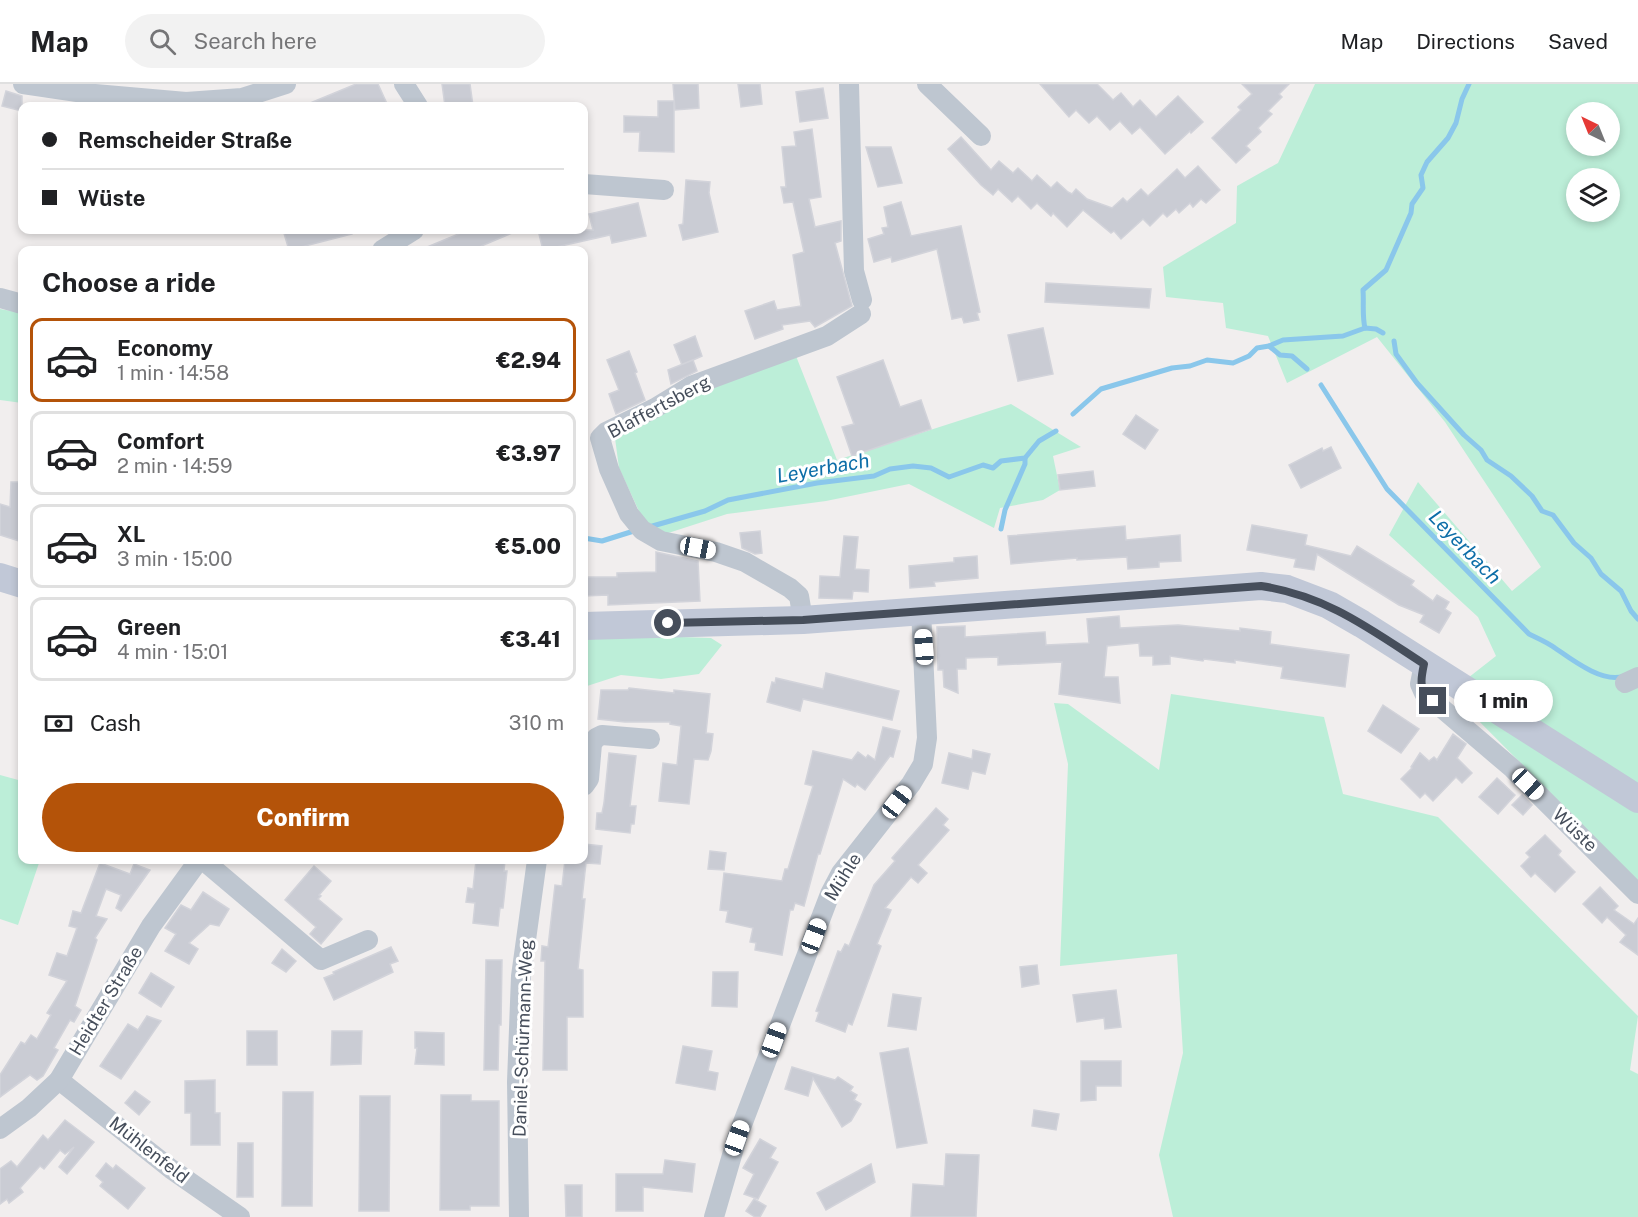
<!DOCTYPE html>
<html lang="en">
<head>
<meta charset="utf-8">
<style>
  :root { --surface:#fff; --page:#f2f2f2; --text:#202124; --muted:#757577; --line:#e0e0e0; --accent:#b45309 }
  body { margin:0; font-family:"Public Sans",sans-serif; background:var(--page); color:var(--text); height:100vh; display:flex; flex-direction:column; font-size:22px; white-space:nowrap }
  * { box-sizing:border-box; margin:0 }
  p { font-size:20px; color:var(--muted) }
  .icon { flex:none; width:33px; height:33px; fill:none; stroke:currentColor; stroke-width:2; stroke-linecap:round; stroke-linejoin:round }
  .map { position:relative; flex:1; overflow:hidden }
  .details { position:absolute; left:18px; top:162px; width:570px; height:618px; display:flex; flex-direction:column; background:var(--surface); border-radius:12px; box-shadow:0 3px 9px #0003 }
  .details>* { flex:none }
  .guide { position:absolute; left:18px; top:18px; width:570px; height:132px; border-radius:12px; box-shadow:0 3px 9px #0003; display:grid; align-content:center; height:132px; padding:0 24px; background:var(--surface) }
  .needle { width:39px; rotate:317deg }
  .controls { position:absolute; left:1566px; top:18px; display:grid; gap:12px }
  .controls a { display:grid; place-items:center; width:54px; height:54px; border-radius:50%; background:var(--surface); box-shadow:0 3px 9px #0003; font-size:30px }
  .end { position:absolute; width:27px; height:27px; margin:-14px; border:8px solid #464e5b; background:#fff; box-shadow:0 0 0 3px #fff }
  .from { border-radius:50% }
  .bubble { position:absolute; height:42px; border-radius:21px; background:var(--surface); box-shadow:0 3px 9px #0003; font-size:20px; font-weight:800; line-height:42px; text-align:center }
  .car { position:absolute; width:18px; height:36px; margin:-18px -9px; border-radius:8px; box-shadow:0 0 4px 2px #0007; background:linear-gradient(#fff 24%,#345 0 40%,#fff 0 76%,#345 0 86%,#fff 0) }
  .guide b { display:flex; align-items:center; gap:21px; height:57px; font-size:22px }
  .guide b+b { border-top:2px solid var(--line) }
  .guide i { width:15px; height:15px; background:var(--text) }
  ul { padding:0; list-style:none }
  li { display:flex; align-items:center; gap:18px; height:84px; margin:0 12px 9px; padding:0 12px; border:3px solid var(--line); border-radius:12px }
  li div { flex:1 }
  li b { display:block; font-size:22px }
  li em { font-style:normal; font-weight:800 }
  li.active { border-color:var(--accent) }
  li>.icon { width:54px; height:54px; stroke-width:1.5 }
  h2 { padding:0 24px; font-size:27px; line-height:72px }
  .pay { display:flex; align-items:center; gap:15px; height:66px; padding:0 24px; font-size:22px }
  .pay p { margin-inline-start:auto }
  .cta { display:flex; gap:12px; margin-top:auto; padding:12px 24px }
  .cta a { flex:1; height:69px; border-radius:36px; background:var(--accent); color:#fff; font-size:24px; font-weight:800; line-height:69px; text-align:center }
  header { display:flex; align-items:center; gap:36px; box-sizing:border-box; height:84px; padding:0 30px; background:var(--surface); border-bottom:2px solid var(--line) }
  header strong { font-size:28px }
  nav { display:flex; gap:33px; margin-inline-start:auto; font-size:21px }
  .search { width:420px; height:54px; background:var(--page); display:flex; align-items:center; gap:15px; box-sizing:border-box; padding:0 21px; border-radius:33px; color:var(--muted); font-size:22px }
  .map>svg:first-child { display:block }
  .green { fill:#bceed8; fill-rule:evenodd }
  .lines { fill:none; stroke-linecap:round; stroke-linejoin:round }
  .stream { stroke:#8ac7eb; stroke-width:5 }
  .building { fill:#caccd4; stroke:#d2d3da; stroke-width:1.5 }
  .street { stroke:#bec6d0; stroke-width:20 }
  .secondary { stroke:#c1c8d7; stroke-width:28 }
  .route { stroke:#464e5b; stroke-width:8 }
  .labels { text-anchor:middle; stroke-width:6; stroke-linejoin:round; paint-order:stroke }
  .street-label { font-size:18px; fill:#464e5b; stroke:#fff }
  .water-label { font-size:20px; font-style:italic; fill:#0d6ea8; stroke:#fff }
</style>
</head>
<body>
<header>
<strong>Map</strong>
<div class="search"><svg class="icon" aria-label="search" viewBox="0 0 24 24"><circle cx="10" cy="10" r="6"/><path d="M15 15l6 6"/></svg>Search here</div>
<nav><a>Map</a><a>Directions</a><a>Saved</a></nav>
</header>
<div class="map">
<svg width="1638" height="1133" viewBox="0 0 1638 1133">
  <rect width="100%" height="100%" fill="#f1eeee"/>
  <g class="green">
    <path d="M1315 0H1638V797L1450 608 1496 572 1478 533 1389 451 1418 398 1512 507 1541 483 1445 338 1377 253 1287 299 1268 252 1226 244 1223 219 1166 213 1163 183 1236 139 1237 102 1278 79ZM1576 28H1610V62H1576ZM1576 94H1610V128H1576Z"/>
    <polygon points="0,225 22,229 22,319 0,316"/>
    <polygon points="796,272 837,376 1011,320 1081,363 1053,372 1060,406 1043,416 1000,424 994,444 909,400 826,417 727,430 659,452 644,438 619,384 615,354 695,311"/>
    <polygon points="620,551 711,554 722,561 699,590 661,595 621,591 584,603 584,553"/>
    <polygon points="1171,610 1324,633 1343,710 1438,733 1638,932 1630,986 1638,990 1638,1133 1173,1133 1159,1071 1183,969 1177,870 1060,882 1068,680 1054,619 1068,620 1159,686"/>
    <polygon points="0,691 22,697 22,776 40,776 18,841 0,835"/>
  </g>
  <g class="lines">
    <g class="stream">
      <path d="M1365 244C1362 232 1364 219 1363 206L1386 186 1411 129 1412 120 1423 104 1421 91 1427 78 1448 54 1456 39 1462 15 1469 0"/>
      <polyline points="1394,257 1396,270 1417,299 1464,351 1481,366 1487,376 1511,392 1532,412 1542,427 1553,431 1574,459 1591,474 1601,490 1621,507 1631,527 1638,535"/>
      <polyline points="1269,262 1283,256 1343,252 1365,244 1376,245 1383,249"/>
      <path d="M1321 301 1387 405 1529 550C1537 554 1547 558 1555 564 1571 575 1603 600 1624 592"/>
      <polyline points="1073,330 1101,305 1172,284 1190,282 1207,276 1233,279 1249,272 1257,264 1269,262 1280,271 1292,272 1307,285"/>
      <polyline points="649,443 705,427 728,416 817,399 874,392 890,385 913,382 931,384 949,393 983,381 993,384 1001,377 1025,374 1039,357 1056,347"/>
      <polyline points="1001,445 1005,426 1025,380 1025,374"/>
      <polyline points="584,454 602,457 637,446"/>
    </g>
  </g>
  <g class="building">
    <polygon points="356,0 378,0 388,22 303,22"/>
    <polygon points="442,0 470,0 473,22 445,22"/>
    <polygon points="673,0 698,0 699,24 675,26"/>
    <polygon points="738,0 760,0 762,20 741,23"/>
    <polygon points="1040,0 1097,0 1113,16 1121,9 1133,23 1140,16 1156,33 1178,12 1203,38 1191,49 1190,47 1165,70 1140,43 1132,50 1120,37 1110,46 1097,32 1089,39 1076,26 1069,33"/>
    <polygon points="1242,0 1289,0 1279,10 1282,13 1268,27 1272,30 1258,44 1261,48 1246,62 1250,66 1236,79 1212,54 1241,26 1238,23 1252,10"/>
    <polygon points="823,4 828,34 800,38 796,8"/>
    <polygon points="6,7 22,12 22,27 2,22"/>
    <polygon points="658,17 674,17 674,68 639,67 640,48 624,48 624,32 658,33"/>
    <polygon points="812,45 821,113 809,115 815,143 841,137 841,157 835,159 852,222 815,243 810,237 782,241 783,245 755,255 745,227 774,217 777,226 801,222 793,171 804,168 793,118 784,119 781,103 786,103 782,63 796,62 794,48"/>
    <polygon points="961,53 991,86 999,77 1013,89 1018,84 1032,97 1037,91 1051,104 1057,98 1068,108 1072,110 1076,105 1087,115 1112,124 1123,114 1127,118 1141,105 1148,112 1177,85 1185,94 1198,82 1220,106 1206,119 1201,115 1193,123 1190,119 1179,129 1176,125 1167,133 1163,129 1150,142 1143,135 1121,155 1114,147 1111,149 1083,126 1067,143 1053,129 1051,132 1037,119 1031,125 1018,112 1012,118 998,105 993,111 981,101 948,65"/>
    <polygon points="866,63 891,63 902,99 878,103"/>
    <polygon points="686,96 710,98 709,109 718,148 683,156 679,141 683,140"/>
    <polygon points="901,118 911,152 961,142 980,228 977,229 979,236 964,239 962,233 952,235 937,165 892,178 891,173 874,178 868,155 884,150 882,144 888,143 884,123"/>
    <polygon points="638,119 646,152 612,159 610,151 543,166 538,146 593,146 589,130"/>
    <polygon points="283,146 351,146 352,150 289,166"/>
    <polygon points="468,146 519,146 472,166 420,166"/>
    <polygon points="1046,199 1151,205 1149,224 1045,218"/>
    <polygon points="1043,244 1053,290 1018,297 1008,251"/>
    <polygon points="695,252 702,272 682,281 674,261"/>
    <polygon points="629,267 637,288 635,289 645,316 616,330 609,310 619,306 607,276"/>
    <polygon points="693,276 697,287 671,300 668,286"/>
    <polygon points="883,276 900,323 921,316 931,345 852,372 842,343 854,340 837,293"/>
    <polygon points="1136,331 1158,346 1145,365 1123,350"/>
    <polygon points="1331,363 1341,384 1301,404 1289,381 1322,364 1323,367"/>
    <polygon points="1093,387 1095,402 1060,406 1058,391"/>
    <polygon points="11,398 22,398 22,458 0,451 0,420 10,423"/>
    <polygon points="1252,441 1307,451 1305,461 1351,472 1357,462 1414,497 1411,501 1433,517 1437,511 1449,518 1445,525 1451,529 1439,549 1420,538 1424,531 1399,521 1317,470 1314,486 1294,483 1296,475 1247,466"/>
    <polygon points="1125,442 1126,456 1180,451 1181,477 1159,478 1159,483 1128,485 1127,473 1077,476 1077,474 1011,480 1008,452"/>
    <polygon points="760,447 762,469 755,470 742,464 740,449"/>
    <polygon points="844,452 858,453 855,485 869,486 868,508 853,507 852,515 819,514 820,492 840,493"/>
    <polygon points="656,468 698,477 700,517 608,521 608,511 584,512 584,493 617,493 617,489 656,488"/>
    <polygon points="977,472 978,494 934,498 935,502 910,504 909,482 954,478 954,474"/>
    <polygon points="1119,532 1120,544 1178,541 1240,547 1240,544 1271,548 1270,560 1349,571 1345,603 1281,594 1283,583 1235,576 1235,579 1204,575 1203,577 1170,572 1170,580 1153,581 1153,572 1140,572 1139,559 1107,562 1104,593 1118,593 1120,619 1059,610 1062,578 998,581 998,573 966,574 966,585 957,585 958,609 944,603 943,586 938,586 937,543 965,542 965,553 1045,548 1046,561 1089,559 1087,535"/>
    <polygon points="826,589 899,607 892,636 803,615 800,627 767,618 772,598 775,599 776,594 823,605"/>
    <polygon points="629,604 674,609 674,606 710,610 706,649 713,650 711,667 708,676 694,675 689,720 659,717 663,679 677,681 681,642 670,640 670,638 625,638 598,635 601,606 628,606"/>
    <polygon points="1383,621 1419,645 1401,669 1368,647"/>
    <polygon points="883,643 900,647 893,673 890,672 865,706 857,700 855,703 843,695 820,770 818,770 804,822 795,819 793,826 790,826 782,871 755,866 756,859 750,858 753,844 726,838 728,827 720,826 724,789 782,797 785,785 788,785 813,702 805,700 813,667 852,676 858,668 866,674 868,671 875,676"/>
    <polygon points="1453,650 1466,660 1457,674 1472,689 1462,699 1456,693 1433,717 1425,709 1420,714 1401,695 1412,684 1411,683 1420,669 1429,677 1434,673 1437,676"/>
    <polygon points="973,666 990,670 985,690 972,687 968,705 942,699 949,669 972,675"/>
    <polygon points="609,669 636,672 630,722 636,722 634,740 631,740 630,749 596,745 597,729 602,729 604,719"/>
    <polygon points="1497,694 1515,711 1498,730 1479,713"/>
    <polygon points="1522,711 1532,721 1523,731 1512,721"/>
    <polygon points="936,724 948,735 943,741 949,746 918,781 927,789 918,799 911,793 885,824 891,826 877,860 881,862 852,941 848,939 845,948 816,937 819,928 816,927 838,867 841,868 845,860 849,862 874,801 895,777 892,774"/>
    <polygon points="1545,751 1561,767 1558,771 1575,788 1555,808 1535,789 1531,793 1521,782 1530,773 1526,769"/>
    <polygon points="584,760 602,762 600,780 586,779 582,815 585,815 578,885 583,886 583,933 567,933 567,986 543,986 545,877 541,877 542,862 548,863 555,801 562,802 565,776 584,776"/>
    <polygon points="710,767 726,769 724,786 708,785"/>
    <polygon points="476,776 505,776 504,787 507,787 503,824 500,824 498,842 473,839 475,819 466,818 468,804 473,805"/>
    <polygon points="100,779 130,790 134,780 150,786 121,827 116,824 121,811 106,805 96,832 107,835 95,854 97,856 75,922 81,926 74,938 70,936 54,964 58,966 43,992 37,996 30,991 0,1013 0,991 21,958 25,960 31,951 37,955 51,931 47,929 67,897 49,891 57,869 67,872 77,844 69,842 73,827 81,829"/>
    <polygon points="314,782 331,797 319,811 321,812 318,815 342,835 321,860 310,850 316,843 285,816"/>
    <polygon points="1600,803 1618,822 1614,826 1634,840 1638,834 1638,871 1620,858 1626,851 1607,833 1602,839 1583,820"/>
    <polygon points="203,808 229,825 219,842 210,840 189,859 198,865 189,880 165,867 176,850 165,844 181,821 191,826"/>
    <polygon points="391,863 398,877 390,880 393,888 334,916 324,894 334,890 333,888"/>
    <polygon points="282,865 296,877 286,888 272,879"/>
    <polygon points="486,876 502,876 501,941 499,941 498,986 484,986"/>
    <polygon points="1037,881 1039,900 1022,903 1020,883"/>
    <polygon points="713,888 738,888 737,923 712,922"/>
    <polygon points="151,889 174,903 161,923 139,909"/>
    <polygon points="1116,906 1121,943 1105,945 1104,934 1077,938 1073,911"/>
    <polygon points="893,910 921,914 916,946 888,942"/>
    <polygon points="147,932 161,937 121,995 100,982 128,940 138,946"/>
    <rect x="247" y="947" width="30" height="34"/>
    <polygon points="332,947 362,947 361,980 331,981"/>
    <polygon points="415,948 444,949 444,981 415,980 417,964 415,964"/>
    <polygon points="683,962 712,967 708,987 718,989 715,1006 676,999"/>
    <polygon points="908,964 927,1059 897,1064 880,969"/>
    <polygon points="1081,977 1121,977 1121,1002 1096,1002 1096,1016 1081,1017"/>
    <polygon points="792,983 835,996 838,993 853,1003 850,1007 857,1011 854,1016 861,1020 851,1037 842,1043 813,994 808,1012 785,1005"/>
    <polygon points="215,996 215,1029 220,1029 220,1061 191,1061 191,1029 185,1029 185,997"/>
    <polygon points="135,1007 150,1018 139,1031 125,1019"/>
    <polygon points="283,1008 313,1008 312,1122 282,1122"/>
    <polygon points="441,1011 471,1011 471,1017 499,1017 499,1122 470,1122 470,1126 440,1126"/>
    <polygon points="360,1012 390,1012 389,1127 359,1127"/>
    <polygon points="1034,1026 1059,1030 1056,1046 1032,1042"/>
    <polygon points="65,1036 94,1058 67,1090 59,1083 74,1063 65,1070 60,1066 44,1085 40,1082 20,1104 23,1108 9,1119 7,1115 0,1120 0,1085 11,1077 17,1083 43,1051 48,1056"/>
    <polygon points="760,1055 776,1064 770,1074 778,1078 758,1115 744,1110 754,1090 743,1084"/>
    <polygon points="238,1059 253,1059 253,1113 237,1113"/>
    <polygon points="946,1070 979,1071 976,1133 911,1133 913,1100 944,1102"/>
    <polygon points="665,1076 695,1080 692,1108 643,1103 643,1127 616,1127 616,1090 663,1090"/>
    <polygon points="106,1079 113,1085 116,1081 145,1104 128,1125 100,1102 103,1098 96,1092"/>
    <polygon points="871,1080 875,1098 826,1126 817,1109"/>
    <polygon points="565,1101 582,1101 582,1133 566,1133"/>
    <polygon points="754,1115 766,1122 760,1133 755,1133 746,1127"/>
  </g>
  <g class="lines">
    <g class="street">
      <polyline points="23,0 84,9 186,18 242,14 286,0"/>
      <polyline points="404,0 418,22"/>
      <polyline points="849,0 854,187 862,216"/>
      <polyline points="927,0 981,52"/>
      <polyline points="584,100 664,106"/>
      <polyline points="382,166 414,146"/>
      <polyline points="0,214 22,220"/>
      <polyline points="803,536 799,512 790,504 745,478 716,468 661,457 642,446 629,430 609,385 600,354 606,348 655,324 691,302 827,252 861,230"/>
      <polyline points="1424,580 1420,600 1424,609 1512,684 1638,810"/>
      <polyline points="1625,599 1638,593"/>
      <polyline points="584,702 589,695 592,660 596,654 602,651 650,655"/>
      <polyline points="203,776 321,876 368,856"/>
      <polyline points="59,996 171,1085 240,1133"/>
      <polyline points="0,1045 29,1024 59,996 151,842 199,776"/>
      <polyline points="519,1133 517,998 521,892 537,776"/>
      <polyline points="714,1133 737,1054 830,810 841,789 911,700 923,680 927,654 921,526"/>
    </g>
    <g class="secondary">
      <polyline points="0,493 22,500"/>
      <polyline points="584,542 803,536 1261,502 1287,505 1329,521 1362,540 1638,715"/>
    </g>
  </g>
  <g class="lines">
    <path class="route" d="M668 539 803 536 1261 502C1327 512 1370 545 1424 580 1420 599 1419 603 1433 617"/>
  </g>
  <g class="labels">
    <g class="street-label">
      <text transform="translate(659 323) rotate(-28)" y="6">Blaffertsberg</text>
      <text transform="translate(1575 746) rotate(44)" y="6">Wüste</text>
      <text transform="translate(843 793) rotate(-58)" y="6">Mühle</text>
      <text transform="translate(106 917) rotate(-59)" y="6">Heidter Straße</text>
      <text transform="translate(523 954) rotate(-88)" y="6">Daniel-Schürmann-Weg</text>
      <text transform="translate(149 1066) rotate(38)" y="6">Mühlenfeld</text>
    </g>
    <g class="water-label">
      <text transform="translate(823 384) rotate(-10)" y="7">Leyerbach</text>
      <text transform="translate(1465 463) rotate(46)" y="7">Leyerbach</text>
    </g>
  </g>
</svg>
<div class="controls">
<a><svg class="needle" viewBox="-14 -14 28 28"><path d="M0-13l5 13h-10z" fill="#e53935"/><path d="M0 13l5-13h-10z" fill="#757577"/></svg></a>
<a><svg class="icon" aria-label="layers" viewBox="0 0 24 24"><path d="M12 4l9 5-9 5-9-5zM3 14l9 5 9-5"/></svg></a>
</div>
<i class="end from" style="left:668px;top:539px"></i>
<i class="end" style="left:1433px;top:617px"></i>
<div class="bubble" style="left:1454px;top:596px;width:99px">1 min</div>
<i class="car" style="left:698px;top:464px;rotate:101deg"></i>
<i class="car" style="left:924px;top:563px;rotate:356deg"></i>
<i class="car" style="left:1528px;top:700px;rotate:134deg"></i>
<i class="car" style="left:897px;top:718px;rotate:38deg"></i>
<i class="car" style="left:814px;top:852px;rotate:21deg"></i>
<i class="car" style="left:774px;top:956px;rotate:20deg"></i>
<i class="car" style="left:737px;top:1054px;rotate:20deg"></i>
<div class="guide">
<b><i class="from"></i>Remscheider Straße</b>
<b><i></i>Wüste</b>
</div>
<section class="details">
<h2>Choose a ride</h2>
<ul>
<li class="active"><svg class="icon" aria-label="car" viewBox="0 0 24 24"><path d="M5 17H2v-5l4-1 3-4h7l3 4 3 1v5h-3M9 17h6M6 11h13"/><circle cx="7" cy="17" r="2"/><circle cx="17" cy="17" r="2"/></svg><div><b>Economy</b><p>1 min · 14:58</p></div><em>€2.94</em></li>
<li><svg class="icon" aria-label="car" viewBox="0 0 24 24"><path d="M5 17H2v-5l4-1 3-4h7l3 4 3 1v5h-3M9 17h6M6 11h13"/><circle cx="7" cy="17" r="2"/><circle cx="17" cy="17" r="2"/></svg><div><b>Comfort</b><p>2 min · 14:59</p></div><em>€3.97</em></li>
<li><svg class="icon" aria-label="car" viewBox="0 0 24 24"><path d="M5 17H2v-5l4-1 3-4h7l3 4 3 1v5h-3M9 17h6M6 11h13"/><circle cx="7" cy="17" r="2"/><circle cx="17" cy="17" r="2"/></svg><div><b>XL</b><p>3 min · 15:00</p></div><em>€5.00</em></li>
<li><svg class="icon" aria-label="car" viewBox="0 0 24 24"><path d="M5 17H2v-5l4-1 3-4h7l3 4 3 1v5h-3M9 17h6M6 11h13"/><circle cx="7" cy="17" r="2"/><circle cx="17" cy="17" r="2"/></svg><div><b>Green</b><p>4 min · 15:01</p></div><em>€3.41</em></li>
</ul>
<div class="pay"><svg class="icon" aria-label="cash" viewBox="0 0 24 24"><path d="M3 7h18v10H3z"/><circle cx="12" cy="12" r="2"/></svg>Cash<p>310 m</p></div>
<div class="cta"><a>Confirm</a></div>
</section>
</div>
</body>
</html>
